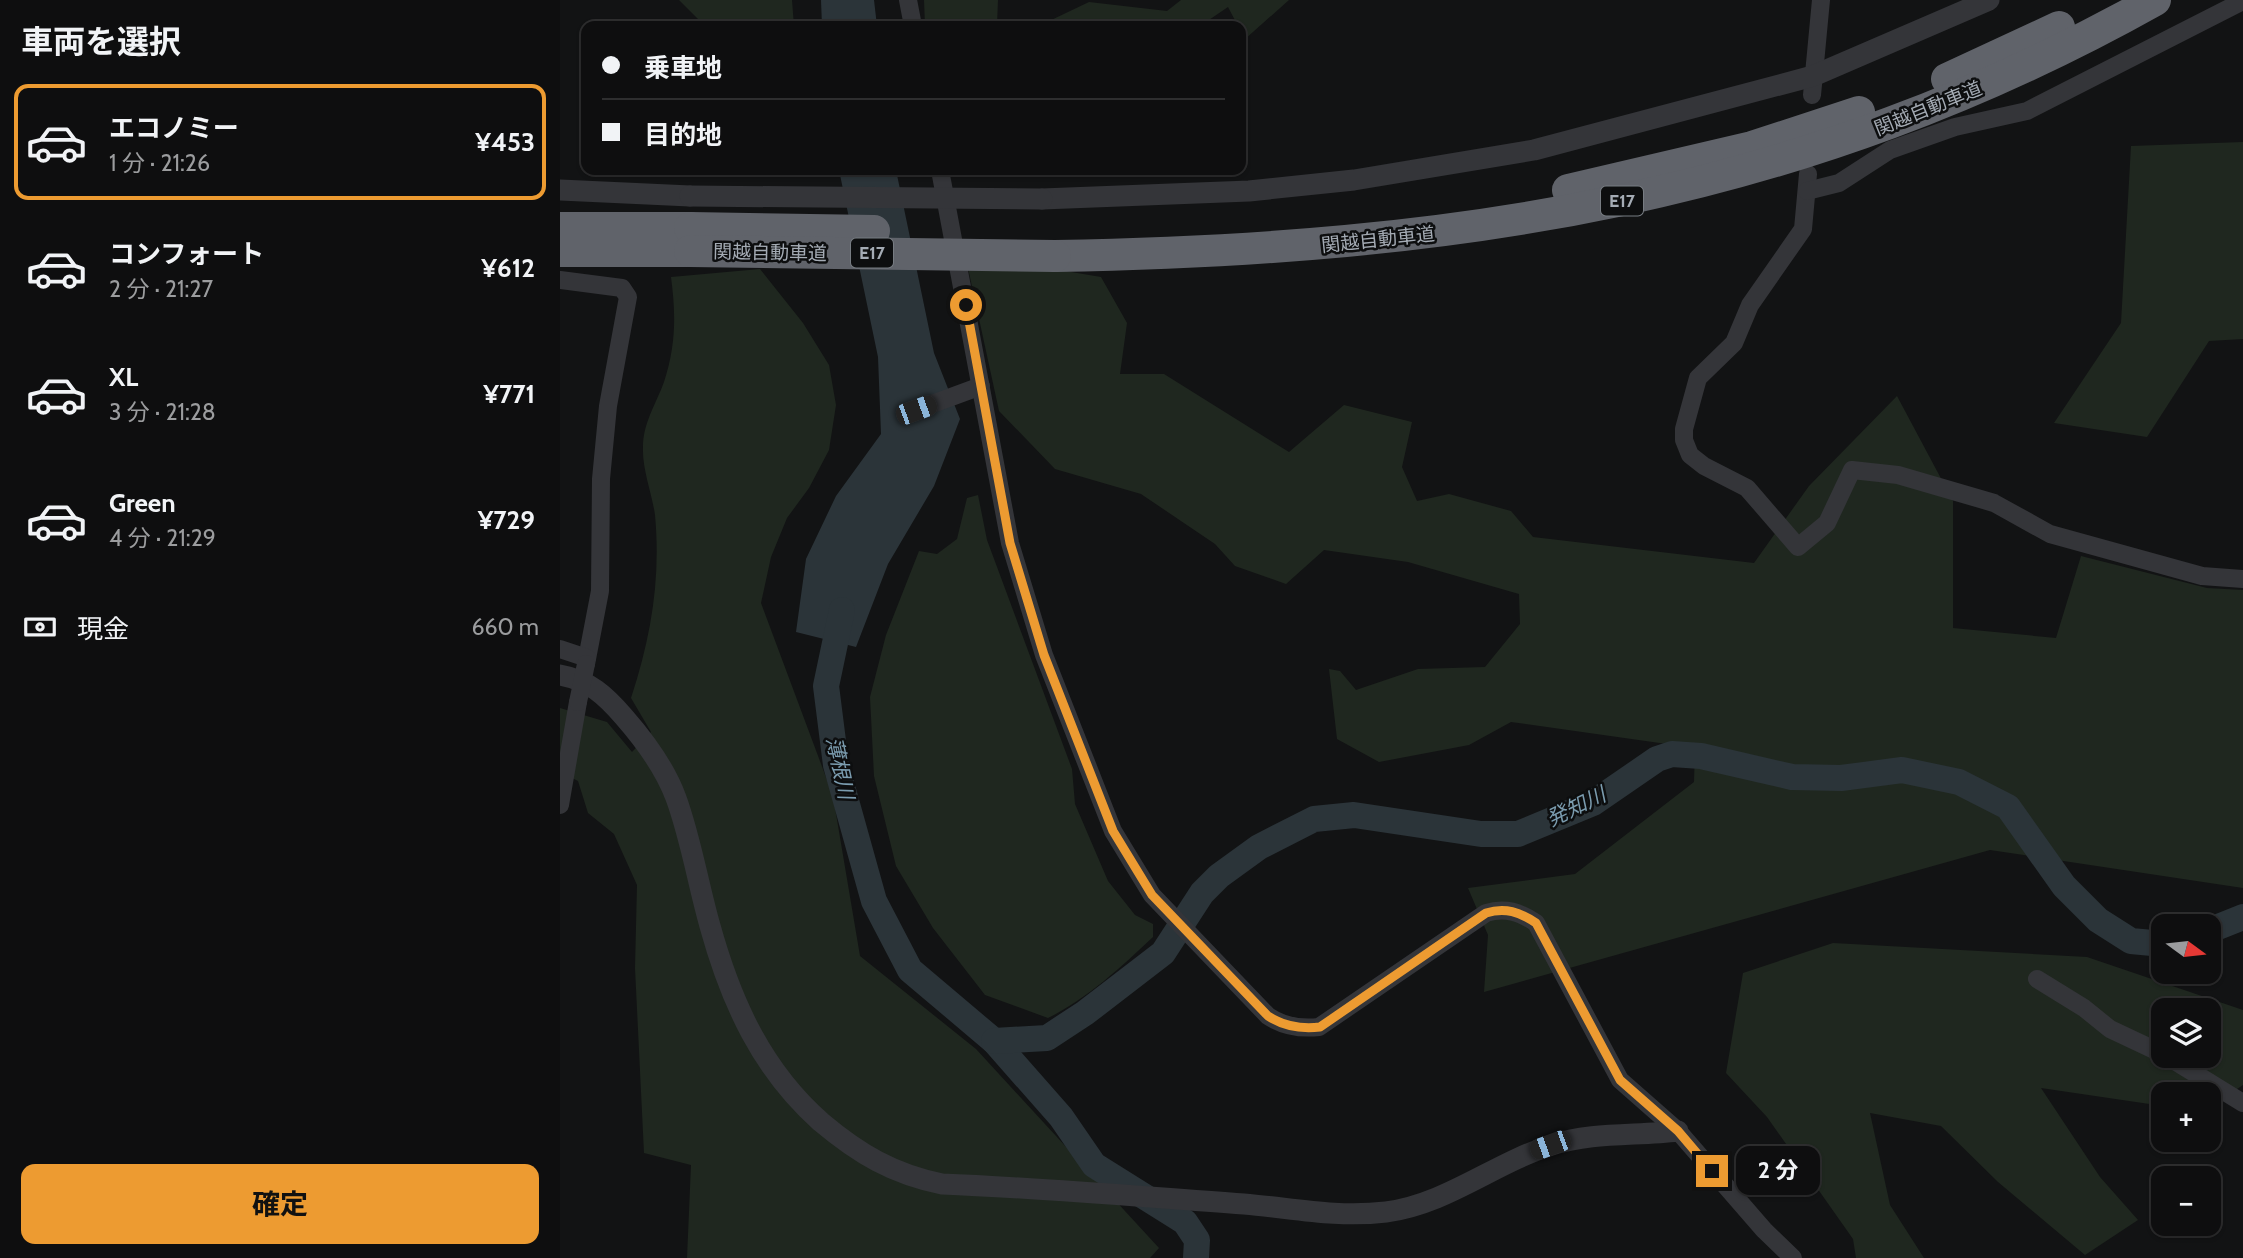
<!DOCTYPE html>
<html lang="ja">
<head>
<meta charset="utf-8">
<style>
  :root { --surface:#0e0e0f; --page:#1c1c1d; --text:#f1f3f6; --muted:#9b9c9e; --line:#2e2e2f; --accent:#ed9b31 }
  body { margin:0; font-family:Cabin,"Noto Sans JP",sans-serif; background:var(--page); color:var(--text); height:100vh; display:flex; flex-direction:column; font-size:26px; white-space:nowrap }
  * { box-sizing:border-box; margin:0 }
  p { font-size:23px; color:var(--muted) }
  .icon { flex:none; width:38px; height:38px; fill:none; stroke:currentColor; stroke-width:2; stroke-linecap:round; stroke-linejoin:round }
  .map { position:relative; flex:1; overflow:hidden }
  .side { display:flex; flex-direction:column; background:var(--surface); width:560px }
  .side>* { flex:none }
  .guide { position:absolute; left:21px; top:21px; width:665px; height:154px; border-radius:14px; box-shadow:0 2px 5px #0004,0 0 0 2px var(--line); display:grid; align-content:center; height:154px; padding:0 21px; background:var(--surface) }
  .needle { width:46px; rotate:105deg }
  .buttons { position:absolute; left:1591px; top:914px; display:grid; gap:14px }
  .buttons a { display:grid; place-items:center; width:70px; height:70px; border-radius:14px; background:var(--surface); box-shadow:0 2px 5px #0004,0 0 0 2px var(--line); font-size:35px }
  .end { position:absolute; width:32px; height:32px; margin:-16px; border:9px solid #ed9b31; background:#111; box-shadow:0 0 0 4px #111 }
  .from { border-radius:50% }
  .bubble { position:absolute; height:49px; border-radius:14px; background:var(--surface); box-shadow:0 2px 5px #0004,0 0 0 2px var(--line); font-size:23px; font-weight:700; line-height:49px; text-align:center }
  .car { position:absolute; width:21px; height:42px; margin:-21px -10px; border-radius:9px; box-shadow:0 0 5px 2px #0007; background:linear-gradient(#222 24%,#8ab4d8 0 40%,#222 0 76%,#8ab4d8 0 86%,#222 0) }
  .guide b { display:flex; align-items:center; gap:24px; height:66px; font-size:26px }
  .guide b+b { border-top:2px solid var(--line) }
  .guide i { width:18px; height:18px; background:var(--text) }
  ul { padding:0; list-style:none }
  li { display:flex; align-items:center; gap:21px; height:116px; margin:0 14px 10px; padding:0 7px; border:4px solid transparent; border-radius:14px }
  li div { flex:1 }
  li b { display:block; font-size:26px }
  li em { font-style:normal; font-weight:700 }
  li.selected { border-color:var(--accent) }
  li>.icon { width:63px; height:63px; stroke-width:1.5 }
  h2 { padding:0 21px; font-size:32px; line-height:84px }
  .pay { display:flex; align-items:center; gap:18px; height:77px; padding:0 21px; font-size:26px }
  .pay p { margin-inline-start:auto }
  .cta { display:flex; gap:14px; margin-top:auto; padding:14px 21px }
  .cta a { flex:1; height:80px; border-radius:14px; background:var(--accent); color:#111; font-size:28px; font-weight:700; line-height:80px; text-align:center }
  main { display:flex; flex:1; min-height:0 }
  .map>svg:first-child { display:block }
  .green { fill:#1f271f; fill-rule:evenodd }
  .water { fill:#2b3439 }
  .lines { fill:none; stroke-linecap:round; stroke-linejoin:round }
  .river { stroke:#2b3439; stroke-width:26 }
  .minor { stroke:#343539; stroke-width:18 }
  .tertiary { stroke:#343539; stroke-width:21 }
  .motorway { stroke:#60636a; stroke-width:32 }
  .minor-bridge { stroke:#343539; stroke-width:18 }
  .tertiary-bridge { stroke:#343539; stroke-width:21 }
  .motorway-bridge { stroke:#60636a; stroke-width:32 }
  .route { stroke:#ed9b31; stroke-width:9 }
  .labels { text-anchor:middle; stroke-width:5; stroke-linejoin:round; paint-order:stroke }
  .shield { fill:#0d0e0f; stroke:#777c82; stroke-width:2 }
  .shield-label { font-size:18px; font-weight:bold; fill:#a4abb4 }
  .street-label { font-size:19px; fill:#a4abb4; stroke:#0d0e0f }
  .water-label { font-size:21px; font-style:italic; fill:#7b9caf; stroke:#0d0e0f }
</style>
</head>
<body>
<main>
<section class="side">
<h2>車両を選択</h2>
<ul>
<li class="selected"><svg class="icon" aria-label="car" viewBox="0 0 24 24"><path d="M5 17H2v-5l4-1 3-4h7l3 4 3 1v5h-3M9 17h6M6 11h13"/><circle cx="7" cy="17" r="2"/><circle cx="17" cy="17" r="2"/></svg><div><b>エコノミー</b><p>1 分 · 21:26</p></div><em>¥453</em></li>
<li><svg class="icon" aria-label="car" viewBox="0 0 24 24"><path d="M5 17H2v-5l4-1 3-4h7l3 4 3 1v5h-3M9 17h6M6 11h13"/><circle cx="7" cy="17" r="2"/><circle cx="17" cy="17" r="2"/></svg><div><b>コンフォート</b><p>2 分 · 21:27</p></div><em>¥612</em></li>
<li><svg class="icon" aria-label="car" viewBox="0 0 24 24"><path d="M5 17H2v-5l4-1 3-4h7l3 4 3 1v5h-3M9 17h6M6 11h13"/><circle cx="7" cy="17" r="2"/><circle cx="17" cy="17" r="2"/></svg><div><b>XL</b><p>3 分 · 21:28</p></div><em>¥771</em></li>
<li><svg class="icon" aria-label="car" viewBox="0 0 24 24"><path d="M5 17H2v-5l4-1 3-4h7l3 4 3 1v5h-3M9 17h6M6 11h13"/><circle cx="7" cy="17" r="2"/><circle cx="17" cy="17" r="2"/></svg><div><b>Green</b><p>4 分 · 21:29</p></div><em>¥729</em></li>
</ul>
<div class="pay"><svg class="icon" aria-label="cash" viewBox="0 0 24 24"><path d="M3 7h18v10H3z"/><circle cx="12" cy="12" r="2"/></svg>現金<p>660 m</p></div>
<div class="cta"><a>確定</a></div>
</section>
<div class="map">
<svg width="1683" height="1258" viewBox="0 0 1683 1258">
  <rect width="100%" height="100%" fill="#121314"/>
  <g class="green">
    <polygon points="119,0 232,0 234,26 141,26 140,21"/>
    <polygon points="364,0 438,0 437,25 485,23 529,2 607,11 621,0 729,0 684,40 681,26 678,26 668,7 640,26 365,26"/>
    <polygon points="1683,142 1683,339 1649,341 1587,437 1494,423 1561,323 1571,146"/>
    <polygon points="405,254 541,277 567,323 560,374 604,374 729,452 784,405 852,422 842,467 857,501 889,494 951,511 973,537 1194,563 1249,486 1337,396 1393,501 1393,628 1496,638 1521,556 1647,588 1683,590 1683,888 1430,850 924,992 928,935 908,888 1015,874 1134,782 1135,748 951,722 909,745 819,762 777,739 769,669 780,671 796,690 858,669 925,667 960,624 959,594 848,562 764,550 726,584 675,566 655,544 581,494 495,469 439,411"/>
    <path d="M200 269 243 323 269 365 276 405 269 450 249 488 227 518 211 557 201 603 273 796 300 956 416 1049 599 1248 590 1258H127L131 1165 84 1153 75 968 77 885 54 834 28 813 18 781 0 772V708L47 722 72 752 91 732 71 698C91 637 101 579 95 515 92 493 82 469 83 447 83 423 96 404 104 382 116 345 116 315 111 277Z"/>
    <path d="M418 495 427 540 512 769 515 804 548 881 575 915 593 924V937C560 968 528 998 488 1018L425 995 373 928 336 866 314 776 310 697 326 635 359 551 377 554 397 539 407 498Z"/>
    <path d="M1273 943 1527 957 1683 1010V1085L1649 1108 1648 1094H1603V1106L1481 1088 1540 1177 1578 1220 1525 1255 1438 1182 1381 1126 1310 1113 1330 1205 1364 1258H1296L1293 1239 1207 1117 1166 1073 1183 973ZM1603 1010H1648V1055H1603Z"/>
  </g>
  <g class="water">
    <polygon points="261,0 314,0 317,26 262,26"/>
    <polygon points="279,170 336,170 374,353 400,419 374,486 328,564 296,647 236,632 246,559 276,496 321,434 318,357"/>
  </g>
  <g class="lines">
    <g class="river">
      <polyline points="282,610 266,686 276,765 314,901 350,970 434,1041 501,1117 534,1165 625,1222 637,1240 636,1258"/>
      <polyline points="1648,931 1683,917"/>
      <polyline points="434,1041 487,1038 525,1013 603,953 642,893 659,876 699,847 754,819 794,815 921,834 958,834 1033,803 1097,759 1112,754 1141,756 1232,777 1281,778 1342,770 1399,782 1448,807 1504,886 1538,920 1571,941 1603,944"/>
    </g>
    <g class="minor">
      <polyline points="348,0 353,26"/>
      <polyline points="1252,95 1261,0"/>
      <path d="M380 170 450 543 484 655 553 831 592 895 708 1016C723 1026 741 1029 759 1027L926 913C945 907 960 912 976 923L1060 1080 1118 1131 1204 1230 1233 1258"/>
      <polyline points="1248,174 1243,229 1190,305 1174,343 1138,378 1124,429 1124,440 1130,455 1144,466 1187,488 1238,547 1267,523 1292,470 1338,475 1434,503 1490,534 1642,576 1683,579"/>
      <polyline points="1247,191 1279,183 1330,150 1395,127 1467,111 1683,1"/>
      <polyline points="0,280 62,288 68,297 48,406 41,479 40,591 26,664"/>
      <polyline points="356,410 421,386"/>
      <polyline points="0,649 27,658"/>
      <polyline points="0,805 18,702"/>
      <polyline points="1477,979 1524,1008 1550,1029 1603,1054"/>
      <polyline points="1605,1055 1683,1103"/>
    </g>
    <g class="tertiary">
      <polyline points="0,190 130,196"/>
      <polyline points="482,199 689,191 794,180 974,150 1253,76 1429,0"/>
      <path d="M0 675C29 680 46 696 64 717 85 741 105 768 116 798 131 839 138 884 150 926 171 1002 202 1070 261 1122 299 1154 333 1174 382 1184 483 1188 583 1197 684 1204 732 1208 776 1218 826 1212 887 1204 934 1163 992 1145 1031 1132 1077 1136 1118 1131"/>
    </g>
    <g class="motorway">
      <polyline points="1387,79 1499,27"/>
      <polyline points="1008,190 1192,147 1299,112"/>
      <polyline points="0,228 130,228"/>
      <polyline points="0,251 130,251"/>
      <path d="M495 256C895 249 1240 199 1595 0"/>
    </g>
    <polyline class="minor-bridge" points="18,702 26,664"/>
    <polyline class="tertiary-bridge" points="130,196 482,199"/>
    <g class="motorway-bridge">
      <polyline points="130,228 314,231"/>
      <polyline points="130,251 495,256"/>
    </g>
  </g>
  <g class="lines">
    <path class="route" d="M406 305 450 543 484 655 553 831 592 895 708 1016C723 1026 742 1029 760 1027L926 913C945 907 960 912 976 923L1060 1080 1118 1131 1152 1171"/>
  </g>
  <g class="labels">
    <g class="shield">
      <rect x="1041" y="186.5" width="42" height="29" rx="5"/>
      <rect x="291" y="238.5" width="42" height="29" rx="5"/>
    </g>
    <g class="shield-label">
      <text x="1062" y="207">E17</text>
      <text x="312" y="259">E17</text>
    </g>
    <g class="street-label">
      <text transform="translate(1368 108) rotate(-22)" y="7">関越自動車道</text>
      <text transform="translate(818 239) rotate(-6)" y="7">関越自動車道</text>
      <text transform="translate(210 252) rotate(1)" y="7">関越自動車道</text>
    </g>
    <g class="water-label">
      <text transform="translate(280 768) rotate(78)" y="7">薄根川</text>
      <text transform="translate(1016 807) rotate(-26)" y="7">発知川</text>
    </g>
  </g>
</svg>
<div class="buttons">
<a><svg class="needle" viewBox="-14 -14 28 28"><path d="M0-13l5 13h-10z" fill="#e53935"/><path d="M0 13l5-13h-10z" fill="#9b9c9e"/></svg></a>
<a><svg class="icon" aria-label="layers" viewBox="0 0 24 24"><path d="M12 4l9 5-9 5-9-5zM3 14l9 5 9-5"/></svg></a>
<a>+</a>
<a>−</a>
</div>
<i class="end from" style="left:406px;top:305px"></i>
<i class="end" style="left:1152px;top:1171px"></i>
<div class="bubble" style="left:1176px;top:1146px;width:84px">2 分</div>
<i class="car" style="left:356px;top:410px;rotate:70deg"></i>
<i class="car" style="left:990px;top:1145px;rotate:250deg"></i>
<div class="guide">
<b><i class="from"></i>乗車地</b>
<b><i></i>目的地</b>
</div>
</div>
</main>
</body>
</html>
